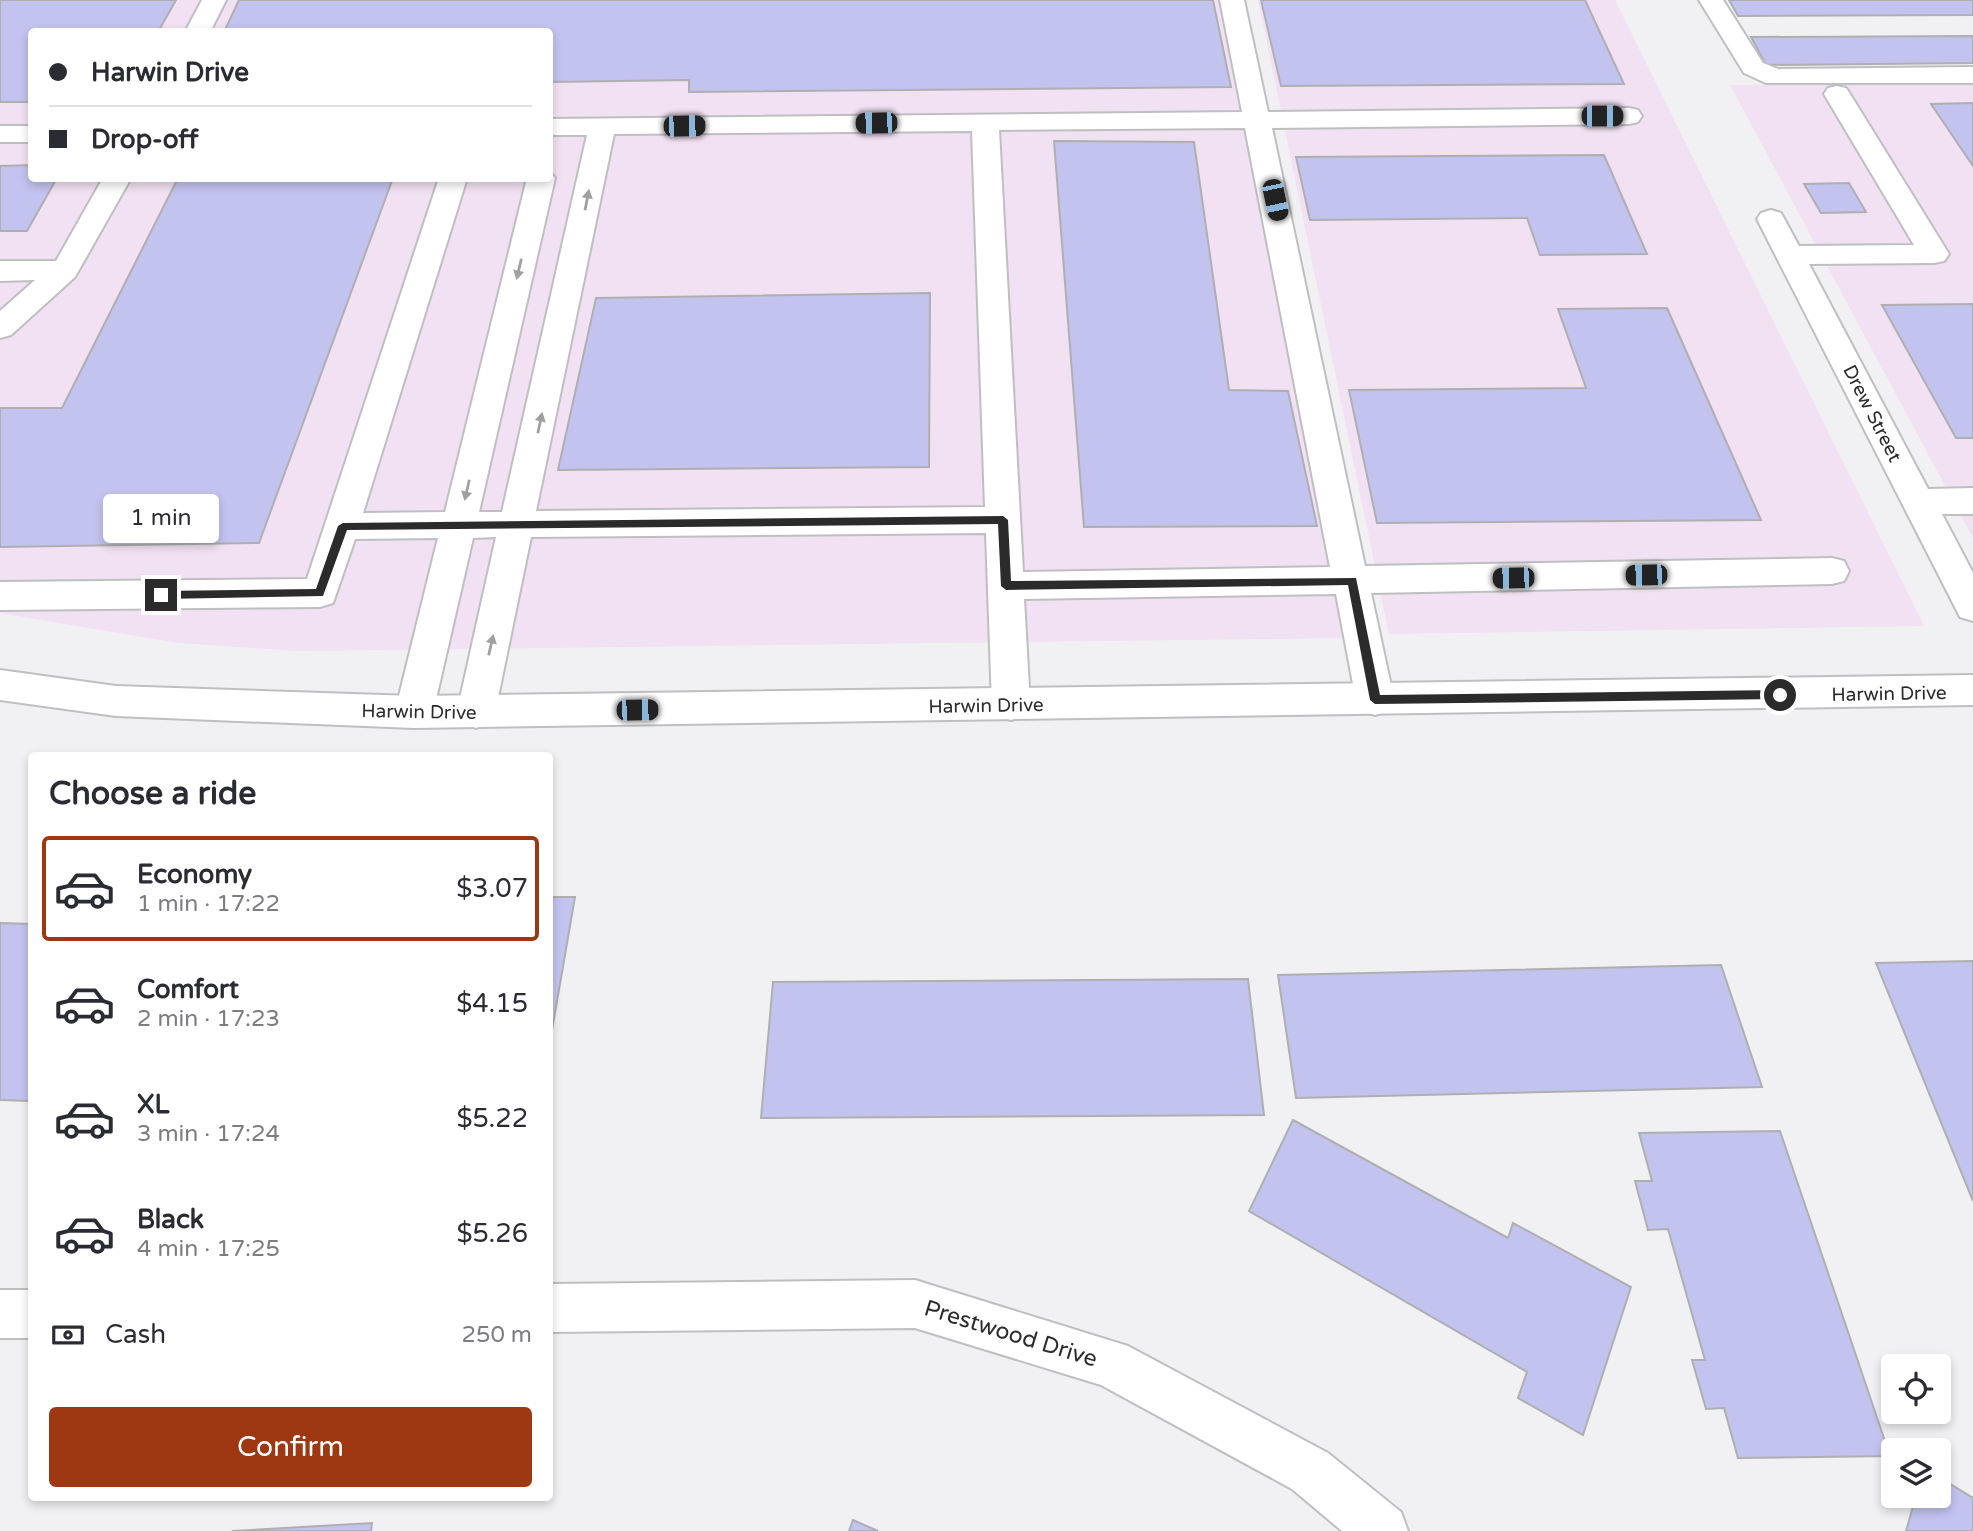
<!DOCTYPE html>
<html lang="en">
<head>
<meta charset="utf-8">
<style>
  :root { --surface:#fff; --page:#f7f7f7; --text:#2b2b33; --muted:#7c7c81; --line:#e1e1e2; --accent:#9e3812 }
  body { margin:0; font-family:"Varela Round",sans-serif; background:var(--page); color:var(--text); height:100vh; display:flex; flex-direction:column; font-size:26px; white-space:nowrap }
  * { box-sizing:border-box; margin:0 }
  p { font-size:23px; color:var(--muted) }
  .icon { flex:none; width:38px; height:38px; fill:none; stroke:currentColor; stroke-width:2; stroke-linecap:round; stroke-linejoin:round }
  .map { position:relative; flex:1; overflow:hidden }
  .details { position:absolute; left:28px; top:752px; width:525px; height:749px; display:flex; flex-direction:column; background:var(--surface); border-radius:7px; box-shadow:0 4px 10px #0003 }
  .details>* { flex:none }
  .hud { position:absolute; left:28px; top:28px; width:525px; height:154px; border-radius:7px; box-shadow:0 4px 10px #0003; display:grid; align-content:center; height:154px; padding:0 21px; background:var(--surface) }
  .tools { position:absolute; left:1881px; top:1354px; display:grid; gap:14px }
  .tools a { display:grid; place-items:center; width:70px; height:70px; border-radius:7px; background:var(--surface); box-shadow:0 4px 10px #0003; font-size:35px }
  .end { position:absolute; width:32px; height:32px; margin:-16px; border:9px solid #2b2b2c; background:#fff; box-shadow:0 0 0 4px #fff }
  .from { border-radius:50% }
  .bubble { position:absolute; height:49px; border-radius:7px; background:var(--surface); box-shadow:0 4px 10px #0003; font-size:23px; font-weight:600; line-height:49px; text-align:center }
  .car { position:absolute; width:21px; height:42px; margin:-21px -10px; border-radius:9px; box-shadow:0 0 5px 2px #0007; background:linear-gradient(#222 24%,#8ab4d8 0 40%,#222 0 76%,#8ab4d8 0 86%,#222 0) }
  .hud b { display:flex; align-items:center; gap:24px; height:66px; font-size:26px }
  .hud b+b { border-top:2px solid var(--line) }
  .hud i { width:18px; height:18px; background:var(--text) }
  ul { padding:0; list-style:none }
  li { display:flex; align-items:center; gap:21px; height:105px; margin:0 14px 10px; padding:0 7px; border:4px solid transparent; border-radius:7px }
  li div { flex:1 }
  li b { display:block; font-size:26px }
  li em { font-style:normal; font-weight:600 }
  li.current { border-color:var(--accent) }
  li>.icon { width:63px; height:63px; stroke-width:1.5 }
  h2 { padding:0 21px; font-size:32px; line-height:84px }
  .pay { display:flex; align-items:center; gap:18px; height:77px; padding:0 21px; font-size:26px }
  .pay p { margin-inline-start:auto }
  .action { display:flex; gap:14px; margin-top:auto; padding:14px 21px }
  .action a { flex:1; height:80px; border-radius:7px; background:var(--accent); color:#fff; font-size:28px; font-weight:600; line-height:80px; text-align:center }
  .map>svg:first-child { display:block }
  .commercial { fill:#f2e1f2; fill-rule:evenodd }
  .building { fill:#c3c3f0; stroke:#afafb1; stroke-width:2 }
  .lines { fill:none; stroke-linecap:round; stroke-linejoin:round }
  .minor-casing { stroke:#bebfc1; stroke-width:4 }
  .major-casing { stroke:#bebfc1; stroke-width:4 }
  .minor { fill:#fff; fill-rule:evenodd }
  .major { fill:#fff; fill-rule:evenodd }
  .oneway { fill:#a0a0a0 }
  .route { fill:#2b2b2c }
  .labels { text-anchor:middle; stroke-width:6; stroke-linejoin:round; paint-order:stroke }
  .street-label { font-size:19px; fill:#2b2b2c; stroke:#fff }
  .near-street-label { font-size:23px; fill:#2b2b2c; stroke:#fff }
</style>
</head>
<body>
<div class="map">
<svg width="1973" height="1531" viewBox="0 0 1973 1531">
  <rect width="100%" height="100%" fill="#f1f1f3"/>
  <g class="commercial">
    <path d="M0 0H1220L1235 90 1349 638 298 651 178 643 0 613ZM32 32H550V178H32Z"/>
    <polygon points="1258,0 1615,0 1924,626 1389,634"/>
    <polygon points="1973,82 1973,538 1730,85"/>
  </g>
  <g class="building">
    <polygon points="0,0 176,0 158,32 32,32 32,102 0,102"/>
    <polygon points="239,0 1213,0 1231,87 689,92 689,80 550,82 550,32 224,32"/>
    <polygon points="1261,0 1585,0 1624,84 1281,86"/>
    <polygon points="1729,0 1973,0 1973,15 1738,16"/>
    <polygon points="1973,36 1973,63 1766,65 1751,37"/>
    <polygon points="1973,103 1973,166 1931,104"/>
    <polygon points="1054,141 1194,142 1229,390 1288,391 1317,526 1084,527"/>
    <polygon points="1604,155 1647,254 1540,255 1527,218 1310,220 1296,157"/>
    <polygon points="32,165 32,178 57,178 27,231 0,231 0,166"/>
    <polygon points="178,178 393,178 259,543 0,547 0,408 62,408"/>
    <polygon points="1849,183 1866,212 1821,213 1804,184"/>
    <polygon points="930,293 929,467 558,470 596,298"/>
    <polygon points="1973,304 1973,438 1956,438 1882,305"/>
    <polygon points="1667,308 1761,520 1377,523 1349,390 1586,388 1558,309"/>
    <polygon points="550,897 575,897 550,1042"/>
    <polygon points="0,923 32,924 29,1101 0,1100"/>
    <polygon points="1973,961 1973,1201 1876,963"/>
    <polygon points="1721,965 1762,1087 1296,1098 1278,975"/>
    <polygon points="1248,979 1264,1115 761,1118 773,982"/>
    <polygon points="1293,1120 1508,1238 1513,1223 1631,1287 1583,1435 1518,1398 1527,1372 1249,1211"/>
    <polygon points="1780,1131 1890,1456 1738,1458 1724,1408 1706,1409 1692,1360 1705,1360 1668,1229 1648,1230 1635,1181 1652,1181 1639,1133"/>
    <polygon points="1939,1477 1973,1498 1973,1531 1906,1531 1916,1496 1939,1496"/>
    <polygon points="853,1520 878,1531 849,1531"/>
    <polygon points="372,1523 371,1531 232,1531"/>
  </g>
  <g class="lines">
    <g class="minor-casing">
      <g id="minor">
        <polygon points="202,0 226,0 210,32 185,32"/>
        <path d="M1220 0H1244L1268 112 1629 108 1638 110 1642 116 1638 122 1629 124 1272 128 1365 566 1832 558 1844 561 1849 571 1844 581 1832 584 1371 593 1394 700 1388 711 1375 715 1362 711 1356 700 1336 594 1024 599 1030 705 1024 716 1011 720 998 716 992 705 986 533 531 537 495 712 489 723 476 728 463 723 457 712 496 537 473 538 433 712 427 723 414 728 401 723 395 712 438 538 355 539 333 603 320 607 0 610V582L307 579 439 178H467L363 513 445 512 527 178H550V172L555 178 479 512H502L587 135H550V119L1242 112ZM1245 128 1330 567 1023 572 999 130ZM972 131 985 507 536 511 614 134Z"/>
        <polygon points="1699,0 1723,0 1763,63 1778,69 1973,67 1973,83 1766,83 1744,73"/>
        <polygon points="1837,86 1846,88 1850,94 1949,254 1944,261 1934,263 1809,264 1928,489 1973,488 1973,514 1942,514 1973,573 1973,621 1960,617 1757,219 1761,213 1771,210 1781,213 1799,246 1914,245 1824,94 1828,88"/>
        <rect x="0" y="126" width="32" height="16"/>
        <polygon points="103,178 131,178 75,277 11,335 0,338 0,311 35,280 0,281 0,261 56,261"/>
        <polygon points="915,1280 1128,1346 1328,1453 1401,1512 1408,1531 1342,1531 1292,1489 1101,1385 915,1328 550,1332 550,1284"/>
        <rect x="0" y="1290" width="32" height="48"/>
      </g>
    </g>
    <g class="major-casing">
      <polygon id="major" points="0,670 116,686 414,696 1973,675 1973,705 414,728 116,716 0,700"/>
    </g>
    <use href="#minor" class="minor"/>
    <use href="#major" class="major"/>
  </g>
  <defs><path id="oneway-solid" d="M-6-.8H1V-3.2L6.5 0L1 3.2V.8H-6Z" transform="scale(1.75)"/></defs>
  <g class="oneway">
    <use href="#oneway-solid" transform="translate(587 200) rotate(-79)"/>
    <use href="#oneway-solid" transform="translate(519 269) rotate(103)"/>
    <use href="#oneway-solid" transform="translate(540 423) rotate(-78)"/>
    <use href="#oneway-solid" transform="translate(467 490) rotate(103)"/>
    <use href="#oneway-solid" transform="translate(491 645) rotate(-77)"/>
  </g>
  <polygon class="route" points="1003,516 1008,520 1011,581 1356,578 1380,695 1780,690 1785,695 1780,699 1375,704 1370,700 1348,585 1006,590 1001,586 998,524 347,530 323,596 161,599 156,595 161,591 316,589 338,526 343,523"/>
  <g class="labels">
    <g class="street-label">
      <text transform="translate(1873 413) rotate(63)" y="7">Drew Street</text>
      <text transform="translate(1889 693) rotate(-1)" y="7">Harwin Drive</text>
      <text transform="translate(986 705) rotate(-1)" y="7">Harwin Drive</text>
      <text transform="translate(419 711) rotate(1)" y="7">Harwin Drive</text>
    </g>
    <g class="near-street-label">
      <text transform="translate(1011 1333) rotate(17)" y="8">Prestwood Drive</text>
    </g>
  </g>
</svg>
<div class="tools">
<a><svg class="icon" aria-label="locate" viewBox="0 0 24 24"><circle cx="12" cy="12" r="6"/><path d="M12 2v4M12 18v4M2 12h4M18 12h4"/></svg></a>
<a><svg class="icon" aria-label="layers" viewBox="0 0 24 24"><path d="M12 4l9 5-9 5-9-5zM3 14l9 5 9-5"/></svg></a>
</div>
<i class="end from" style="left:1780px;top:695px"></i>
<i class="end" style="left:161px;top:595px"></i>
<div class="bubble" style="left:103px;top:494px;width:116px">1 min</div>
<i class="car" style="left:1602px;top:116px;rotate:90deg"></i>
<i class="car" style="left:876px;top:123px;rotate:269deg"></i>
<i class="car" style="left:684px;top:126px;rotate:89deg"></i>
<i class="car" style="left:1275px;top:200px;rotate:168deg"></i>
<i class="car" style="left:1646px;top:575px;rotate:269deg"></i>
<i class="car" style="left:1513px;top:578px;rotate:269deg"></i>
<i class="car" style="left:637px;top:710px;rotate:89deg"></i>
<div class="hud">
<b><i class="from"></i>Harwin Drive</b>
<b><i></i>Drop-off</b>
</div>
<section class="details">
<h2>Choose a ride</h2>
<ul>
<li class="current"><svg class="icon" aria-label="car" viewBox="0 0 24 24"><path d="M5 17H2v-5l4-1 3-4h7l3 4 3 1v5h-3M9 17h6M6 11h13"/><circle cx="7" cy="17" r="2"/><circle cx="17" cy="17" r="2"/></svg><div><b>Economy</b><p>1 min · 17:22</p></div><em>$3.07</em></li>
<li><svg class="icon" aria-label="car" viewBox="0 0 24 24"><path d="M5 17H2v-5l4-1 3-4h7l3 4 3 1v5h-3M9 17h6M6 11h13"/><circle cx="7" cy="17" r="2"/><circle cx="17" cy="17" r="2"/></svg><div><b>Comfort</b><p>2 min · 17:23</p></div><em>$4.15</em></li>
<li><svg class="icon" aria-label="car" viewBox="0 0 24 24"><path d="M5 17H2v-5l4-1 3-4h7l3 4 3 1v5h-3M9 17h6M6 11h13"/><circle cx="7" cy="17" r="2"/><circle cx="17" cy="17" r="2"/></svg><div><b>XL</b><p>3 min · 17:24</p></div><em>$5.22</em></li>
<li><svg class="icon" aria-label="car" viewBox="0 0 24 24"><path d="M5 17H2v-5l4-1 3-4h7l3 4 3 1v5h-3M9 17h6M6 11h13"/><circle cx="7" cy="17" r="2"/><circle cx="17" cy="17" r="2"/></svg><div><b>Black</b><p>4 min · 17:25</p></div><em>$5.26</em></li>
</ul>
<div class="pay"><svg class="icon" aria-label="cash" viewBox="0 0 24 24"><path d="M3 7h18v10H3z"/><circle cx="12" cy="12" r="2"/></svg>Cash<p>250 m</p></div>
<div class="action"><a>Confirm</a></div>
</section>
</div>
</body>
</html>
